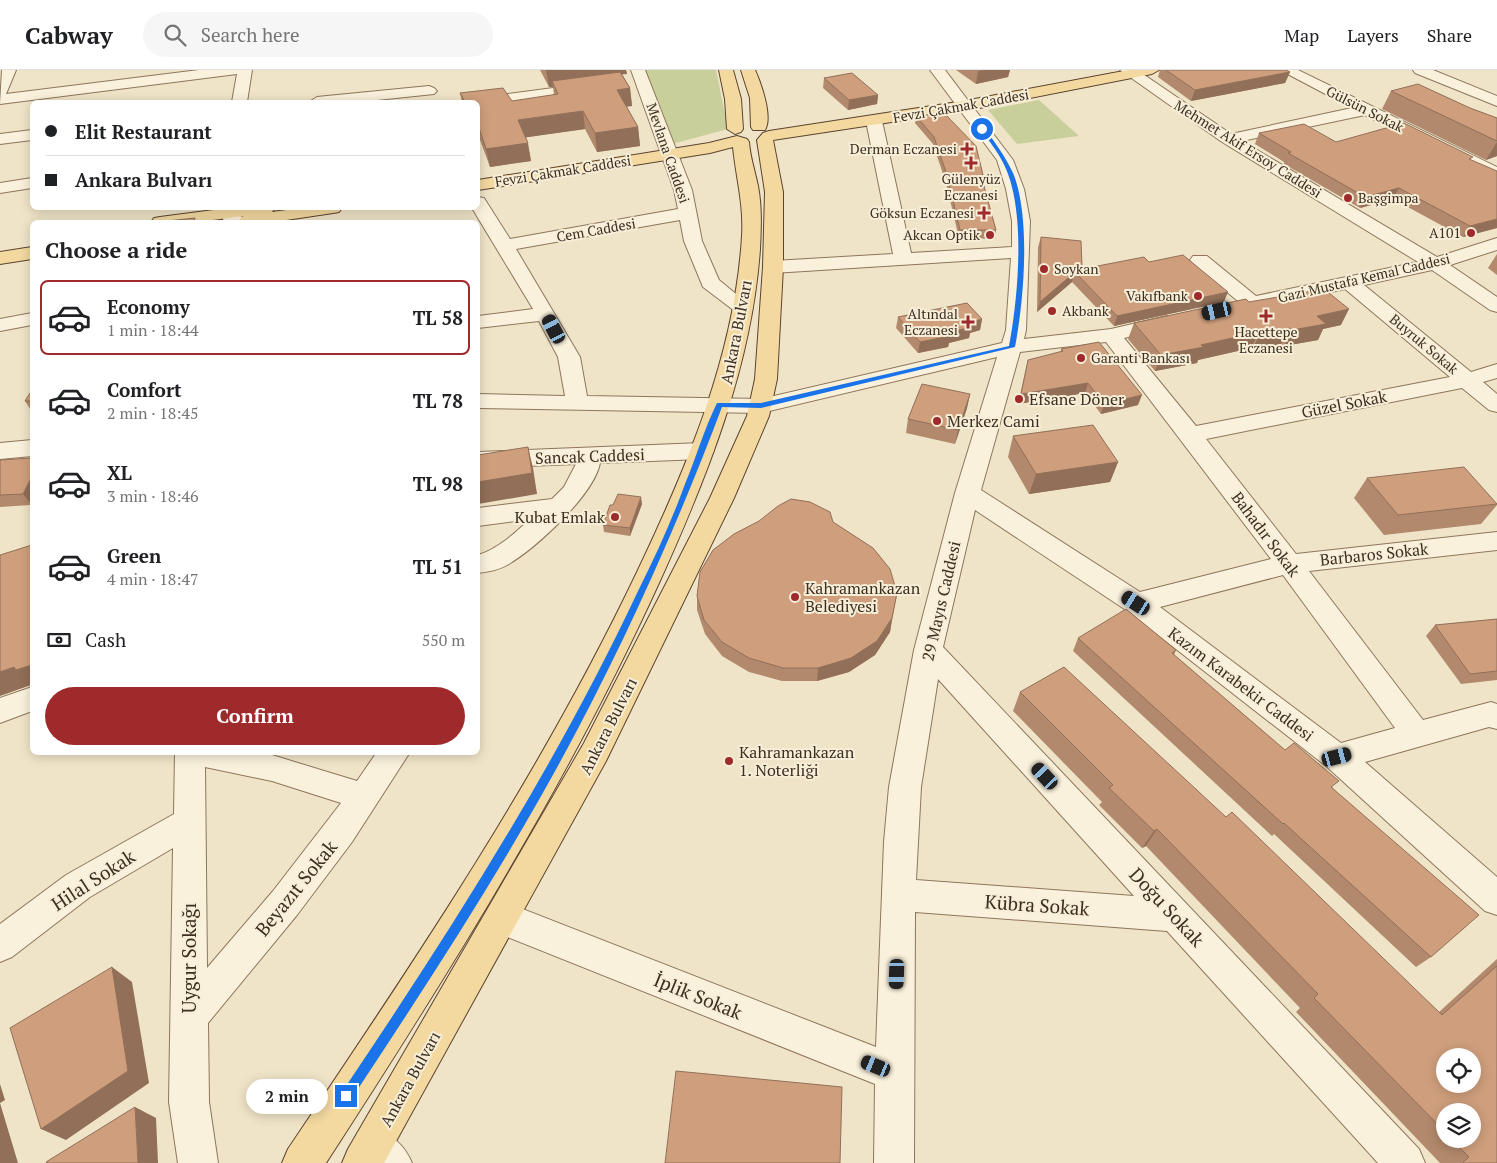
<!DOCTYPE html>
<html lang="en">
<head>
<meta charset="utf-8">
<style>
  :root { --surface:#fff; --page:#f6f6f6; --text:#202124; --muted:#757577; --line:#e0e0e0; --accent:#9e2a2b }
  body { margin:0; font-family:"PT Serif",serif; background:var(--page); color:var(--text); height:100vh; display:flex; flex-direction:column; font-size:19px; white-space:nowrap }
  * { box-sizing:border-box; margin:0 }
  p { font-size:16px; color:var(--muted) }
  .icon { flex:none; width:28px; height:28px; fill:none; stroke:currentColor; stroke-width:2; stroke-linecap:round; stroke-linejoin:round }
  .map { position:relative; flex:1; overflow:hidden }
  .details { position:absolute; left:30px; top:150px; width:450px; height:535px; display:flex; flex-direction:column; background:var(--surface); border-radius:8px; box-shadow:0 2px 12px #0003 }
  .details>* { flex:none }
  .hud { position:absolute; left:30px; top:30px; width:450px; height:110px; border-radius:8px; box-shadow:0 2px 12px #0003; display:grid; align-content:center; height:110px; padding:0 15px; background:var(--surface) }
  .buttons { position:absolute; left:1436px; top:978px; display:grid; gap:10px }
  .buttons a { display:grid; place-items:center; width:45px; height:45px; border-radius:50%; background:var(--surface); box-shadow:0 2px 12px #0003; font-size:25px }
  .end { position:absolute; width:22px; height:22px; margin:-11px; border:6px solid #1a73e8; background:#fff; box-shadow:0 0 0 2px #fff }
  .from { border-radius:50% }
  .bubble { position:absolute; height:35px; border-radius:18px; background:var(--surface); box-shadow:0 2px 12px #0003; font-size:16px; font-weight:700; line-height:35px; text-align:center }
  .car { position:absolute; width:15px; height:30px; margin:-15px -8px; border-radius:6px; box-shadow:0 0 4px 1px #0007; background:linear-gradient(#222 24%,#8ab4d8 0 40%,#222 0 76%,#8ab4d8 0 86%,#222 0) }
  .hud b { display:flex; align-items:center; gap:18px; height:48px; font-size:19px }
  .hud b+b { border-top:1px solid var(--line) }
  .hud i { width:12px; height:12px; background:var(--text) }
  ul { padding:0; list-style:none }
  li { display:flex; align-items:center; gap:15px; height:75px; margin:0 10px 8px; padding:0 5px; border:2px solid transparent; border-radius:8px }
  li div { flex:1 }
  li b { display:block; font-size:19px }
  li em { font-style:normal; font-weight:700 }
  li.current { border-color:var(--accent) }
  li>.icon { width:45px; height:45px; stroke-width:1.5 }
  h2 { padding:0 15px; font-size:22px; line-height:60px }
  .pay { display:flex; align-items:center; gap:12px; height:55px; padding:0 15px; font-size:19px }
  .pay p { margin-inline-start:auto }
  .cta { display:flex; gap:10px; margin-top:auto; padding:10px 15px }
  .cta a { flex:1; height:58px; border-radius:30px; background:var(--accent); color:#fff; font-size:20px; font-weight:700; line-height:58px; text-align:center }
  header { display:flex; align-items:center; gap:30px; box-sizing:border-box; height:70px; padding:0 25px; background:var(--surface); border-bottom:1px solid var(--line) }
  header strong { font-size:24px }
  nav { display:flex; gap:28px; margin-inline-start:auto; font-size:18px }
  .search { width:350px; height:45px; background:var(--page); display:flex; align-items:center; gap:12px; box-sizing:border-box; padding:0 18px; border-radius:28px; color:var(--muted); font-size:19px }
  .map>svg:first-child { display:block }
  .green { fill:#c9cf9b }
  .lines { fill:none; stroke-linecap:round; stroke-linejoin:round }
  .minor-casing { stroke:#8d765c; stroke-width:2 }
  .major-casing { stroke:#5b4430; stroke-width:2 }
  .minor { fill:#faf1dc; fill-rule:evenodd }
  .major { fill:#f3d9a0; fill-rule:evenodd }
  .wall { fill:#b2896c; fill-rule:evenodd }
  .shaded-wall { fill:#916f58 }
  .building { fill:#cf9f7d; stroke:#916f58; fill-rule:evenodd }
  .route { fill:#1a73e8 }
  .poi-dot { fill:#9e2a2b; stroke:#f7eed8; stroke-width:2 }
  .labels { text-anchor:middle; stroke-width:4; stroke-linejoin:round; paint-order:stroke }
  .far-street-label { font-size:14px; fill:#3d2e20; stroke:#f7eed8 }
  .far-poi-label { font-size:14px; fill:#3d2e20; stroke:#f7eed8; text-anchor:end }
  .street-label { font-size:16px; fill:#3d2e20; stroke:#f7eed8 }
  .poi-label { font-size:16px; fill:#3d2e20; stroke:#f7eed8; text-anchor:start }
  .near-street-label { font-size:19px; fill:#3d2e20; stroke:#f7eed8 }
</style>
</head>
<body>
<header>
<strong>Cabway</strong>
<div class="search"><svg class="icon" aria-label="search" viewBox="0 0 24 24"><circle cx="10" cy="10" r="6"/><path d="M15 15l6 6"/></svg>Search here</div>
<nav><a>Map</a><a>Layers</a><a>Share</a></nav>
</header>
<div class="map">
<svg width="1497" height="1093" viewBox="0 0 1497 1093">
  <rect width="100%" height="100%" fill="#f0e4c8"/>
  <g class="green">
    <polygon points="643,0 716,0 728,59 672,74"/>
    <polygon points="1039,30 1079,66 1017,74 988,40"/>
  </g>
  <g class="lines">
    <g class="minor-casing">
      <g id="minor">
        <polygon points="2,0 16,0 6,24 199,0 252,0 247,32 232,32 237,4 0,34"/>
        <path d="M631 0H645L692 120 702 171 719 210 753 238 750 242 743 244 736 242 703 217 684 171 680 150 516 179 580 287 587 326 761 329 1002 273 1006 260 1011 188 773 203 766 201 763 197 766 193 773 191 893 184 866 51 874 46 882 51 911 183 1012 177V151L1006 119 997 90 930 0H945L1013 90 1024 119 1030 151 1026 260 1024 269 1111 259 1167 246 1174 248 1177 252 1174 256 1124 268 1196 356 1450 307 1345 219 1252 239 1245 237 1193 194 1190 190 1193 186H1207L1256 226 1418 192 1222 72 1120 0H1137L1231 64 1352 38 1280 0H1298L1497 97V109L1491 108 1365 45 1242 71 1437 187 1497 168V180L1450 195 1497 227V242L1490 240 1432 200 1364 215 1471 302 1497 294V308L1483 312 1497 324V342L1489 340 1462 318 1206 369 1296 484 1497 462V480L1309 501 1423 650 1491 632 1497 634V659L1489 657 1365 692 1497 807V845L1485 841 1326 696 1126 540 975 440 943 577 1419 1079 1425 1093H1378L1167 861 915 842 914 1093H874L875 1014 490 860 485 848 490 836 502 831 876 977 884 772 889 717 914 580 955 423 997 287 761 343 478 338V324L565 326 558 287 539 251 478 258V246L533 239 472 138H478V127L484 128 510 169 678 139 674 120ZM1106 272 1271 489 1140 522 981 420 1020 282ZM1283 505 1395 658 1341 673 1160 537ZM938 609 1134 826 916 810 921 717Z"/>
        <polygon points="1413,0 1433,0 1497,26 1497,36 1415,3"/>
        <polygon points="591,13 596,14 598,17 596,20 478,38 478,32 471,32 478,28"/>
        <polygon points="429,16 434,18 437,21 434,24 358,32 309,32 317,27"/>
        <polygon points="32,60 32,70 0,74 0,64"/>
        <polygon points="32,108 32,118 0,123 0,113"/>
        <polygon points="224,138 242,138 241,152 223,152"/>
        <polygon points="32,243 32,255 0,261 0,249"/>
        <polygon points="32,370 32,386 0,389 0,373"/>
        <path d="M702 373 710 376 714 381 710 386 702 389 600 393C594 425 535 479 507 495 499 500 487 502 478 503V485C498 479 515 463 530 449L478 456V438L552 429 564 417 576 394 478 398V382Z"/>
        <polygon points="32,617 32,641 0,653 0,628"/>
        <path d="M175 682H262L357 711 377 682H410L352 772 297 845 208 953 209 1032 218 1093H178L169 1032 173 778 90 827 12 887 0 892V854L66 805 174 744ZM205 697 272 711 341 733 273 821 207 898Z"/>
        <path d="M372 1056C391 1064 404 1074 412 1093H361L352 1076 358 1062Z"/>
      </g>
    </g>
    <g class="major-casing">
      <g id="major">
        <polygon points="719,0 733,0 741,29 743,59 741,62 735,64 727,59 725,29"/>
        <path d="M741 0H755C761 13 773 47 765 60H753L751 57 750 28Z"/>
        <polygon points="1129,0 1159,0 1152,4 964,41 773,70 783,122 783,197 777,309 769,346 734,428 606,691 384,1093 342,1093 348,1079 584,673 710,428 747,346 755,309 763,197 765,122 757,70 763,63 769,61 964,31"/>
        <path d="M737 66 747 69 749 72C750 87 755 101 758 116 762 137 761 158 760 179 752 296 707 407 659 513 566 717 447 906 326 1093H282L288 1079C414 892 540 706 637 502 687 397 735 284 742 166 744 134 736 108 733 77L710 83 478 120V110L709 73Z"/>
        <polygon points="229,138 275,138 272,142 301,138 342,138 339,142 333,143 273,152 239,152 241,147 244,146 197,152 151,152 154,148 160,147"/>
        <polygon points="32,177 32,189 0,194 0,182"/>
      </g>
    </g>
    <use href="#minor" class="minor"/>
    <use href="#major" class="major"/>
  </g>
  <g class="wall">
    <polygon points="540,0 626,0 627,4 622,4 630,18 632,36 626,36 638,57 640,76 597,82 585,59 526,67 531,91 490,97 480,70 478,65 478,32 462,32 460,23 512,31 554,25 553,17 549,17"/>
    <polygon points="956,0 1010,0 1008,7 976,14"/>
    <polygon points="1160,0 1286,0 1290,2 1285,13 1191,31 1158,7"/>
    <polygon points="824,8 878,25 877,34 848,40 823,18"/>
    <polygon points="1391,21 1470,38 1497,48 1497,86 1486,90 1382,39"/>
    <polygon points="916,46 983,105 982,110 996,160 995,169 959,168 946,113 933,74 915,53"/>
    <polygon points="1259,63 1336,72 1471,90 1497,158 1463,167 1393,129 1360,138 1284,94 1284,92 1255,74"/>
    <polygon points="1041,167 1082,196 1081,199 1149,192 1224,232 1114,256 1072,212 1037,242 1038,177"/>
    <polygon points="1497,184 1497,205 1488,198"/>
    <polygon points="1249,232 1341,255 1323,259 1318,270 1284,276 1281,274 1252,280 1251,278 1198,290 1197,293 1155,301 1128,269 1134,253"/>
    <polygon points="898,247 982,249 980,260 970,263 969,268 949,273 948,277 918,283 896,258"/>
    <polygon points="1061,279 1138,335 1101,344 1085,323 1018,334 1028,290 1061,282"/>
    <polygon points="32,320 32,342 25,331"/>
    <polygon points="970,324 967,338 955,374 906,363 908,349"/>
    <polygon points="1013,366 1118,392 1110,412 1029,424 1008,387"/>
    <polygon points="0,390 31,435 0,437"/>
    <polygon points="1367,408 1497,433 1497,435 1481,454 1384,465 1354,428"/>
    <polygon points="642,434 630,466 604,462 603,455 613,435"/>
    <polygon points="833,452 897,523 890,562 875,585 849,602 817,611 782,611 749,602 722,586 705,564 697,540 697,526"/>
    <polygon points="1497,549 1497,610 1461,614 1426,566 1435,555"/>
    <polygon points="1078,568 1176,580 1174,585 1285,680 1333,718 1431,887 1416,897 1274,764 1272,766 1073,581"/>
    <path d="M1020 622 1226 747 1439 942 1497 889V1093H1440L1296 942 1300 938 1146 776 1142 778 1099 735 1102 732 1013 641ZM1445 1041 1472 1069H1445Z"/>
  </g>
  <g class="shaded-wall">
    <polygon points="546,0 626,0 627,4 552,11 553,17 549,17"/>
    <polygon points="985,0 1010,0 1008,7 976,14 978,1"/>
    <polygon points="1290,2 1285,13 1191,31 1195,20"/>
    <polygon points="630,18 632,36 619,38 617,20"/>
    <polygon points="878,25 877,34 848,40 849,30"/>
    <polygon points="583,41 585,59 522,68 518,50"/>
    <polygon points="638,57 640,76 597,82 595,63"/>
    <polygon points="1497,72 1497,86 1486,90"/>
    <polygon points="528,73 531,91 490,97 486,79"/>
    <polygon points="1399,118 1393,129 1360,138 1365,127"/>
    <polygon points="1497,149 1497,158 1463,167 1470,156"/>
    <polygon points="1075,202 1072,212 1037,242 1040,232"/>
    <polygon points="1228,222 1224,232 1114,256 1117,246"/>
    <polygon points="1349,239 1341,255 1323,259 1318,270 1284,276 1292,260 1317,246"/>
    <polygon points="982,249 980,260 970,263 969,268 949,273 948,277 918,283 920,272 948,263 968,253"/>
    <polygon points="1289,258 1281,274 1252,280 1260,264"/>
    <polygon points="1259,262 1251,278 1198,290 1197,293 1155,301 1161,285 1201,275"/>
    <polygon points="1088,313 1085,323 1018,334 1021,324"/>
    <polygon points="970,324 967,338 955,374 958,360"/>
    <polygon points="1142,325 1138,335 1101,344 1104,334"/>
    <polygon points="528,377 533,398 537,424 478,434 478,412"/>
    <polygon points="1118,392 1110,412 1029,424 1036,404"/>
    <polygon points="32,406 32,432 31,435 23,424"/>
    <polygon points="641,427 642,434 630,466 630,458"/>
    <polygon points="892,548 890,562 875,585 849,602 817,611 818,598"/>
    <polygon points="32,595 32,617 31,615 0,626 0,602 14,597"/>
    <polygon points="1157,759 1146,776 1142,778 1154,761"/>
    <polygon points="112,897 132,912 149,1013 66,1070 41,1059"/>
    <polygon points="0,1014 5,1030 0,1033 18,1093 0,1093"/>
    <polygon points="135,1037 156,1048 158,1093 138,1093"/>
  </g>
  <g class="building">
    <polygon points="1166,0 1286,0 1290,2 1195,20"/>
    <polygon points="620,2 630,18 617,20 638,57 595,63 583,41 518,50 528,73 486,79 478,55 478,32 465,32 460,23 503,18 512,31 558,24 552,11"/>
    <polygon points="852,3 878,25 849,30 824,8"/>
    <polygon points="1418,14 1470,38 1497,48 1497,71 1391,21"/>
    <polygon points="944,43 976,76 983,105 981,105 996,160 960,160 947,105 934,67 916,46"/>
    <polygon points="1404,53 1473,87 1469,89 1497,101 1497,149 1470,156 1399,118 1365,127 1288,83 1291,82 1259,63 1304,54 1336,72"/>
    <polygon points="195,148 194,152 158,152"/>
    <polygon points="1041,167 1081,171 1082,196 1077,200 1144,187 1149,192 1183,185 1228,222 1117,246 1075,202 1040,232"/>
    <polygon points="1324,219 1349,239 1317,246 1326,254 1292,260 1289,258 1260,264 1259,262 1201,275 1204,277 1161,285 1134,253 1246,229 1249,232"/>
    <polygon points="967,233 982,249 968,253 971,257 948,263 950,266 920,272 898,247"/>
    <polygon points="1099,272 1142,325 1104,334 1088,313 1021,324 1028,290 1063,281 1061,279"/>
    <polygon points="922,314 970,324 958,360 908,349"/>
    <polygon points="32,320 32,331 25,331"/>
    <polygon points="1093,355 1118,392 1036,404 1013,366"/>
    <polygon points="528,377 532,403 478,412 478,385"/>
    <polygon points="32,388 32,406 23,424 0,425 0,390"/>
    <polygon points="1464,397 1497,434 1398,445 1367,408"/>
    <polygon points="618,424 641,427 630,458 603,455 610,435 613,435"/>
    <polygon points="791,429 810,432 830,442 833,452 873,478 890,499 897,523 892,548 877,571 851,588 818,598 783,598 749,588 722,572 704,550 697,526 700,502 713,480 734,464 759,451 778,436"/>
    <polygon points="32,475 32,595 16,600 14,597 0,602 0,485"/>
    <polygon points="1126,539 1176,580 1172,583 1285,680 1294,673 1339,711 1331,717 1479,845 1431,887 1284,753 1283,754 1078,568"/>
    <polygon points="1497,549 1497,601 1470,604 1435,555"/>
    <path d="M1064 597 1226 747 1232 742 1442 945 1497 896V1093H1464L1463 1092 1469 1087 1451 1069H1472V1041H1445V1062L1314 928 1318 924 1157 759 1154 761 1109 718 1113 715 1020 622ZM1445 986H1472V1014H1445Z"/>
    <polygon points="112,897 128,1001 41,1059 10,958"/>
    <polygon points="676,1001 842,1017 840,1093 665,1093"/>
    <polygon points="135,1037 138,1093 47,1093 46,1092"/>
  </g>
  <path class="route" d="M984 58C995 72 1005 86 1013 103 1031 146 1024 231 1015 277L761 338 722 337C671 472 611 603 540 728 481 832 416 931 350 1031H342V1022C451 860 556 696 639 519 656 485 672 450 685 414 696 388 704 359 717 333H761L1009 276C1018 228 1025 150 1008 104 1002 87 991 73 980 59Z"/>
  <g class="poi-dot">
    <path d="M964.5 71.5h5v5h5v5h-5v5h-5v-5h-5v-5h5z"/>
    <path d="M968.5 85.5h5v5h5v5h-5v5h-5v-5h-5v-5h5z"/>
    <circle cx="1348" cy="128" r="5"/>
    <path d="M981.5 135.5h5v5h5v5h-5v5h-5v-5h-5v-5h5z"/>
    <circle cx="1471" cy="163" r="5"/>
    <circle cx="990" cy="165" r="5"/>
    <circle cx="1044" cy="199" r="5"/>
    <circle cx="1198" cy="226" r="5"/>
    <circle cx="1052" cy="241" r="5"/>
    <path d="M1263.5 238.5h5v5h5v5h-5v5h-5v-5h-5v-5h5z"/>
    <path d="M965.5 244.5h5v5h5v5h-5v5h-5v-5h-5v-5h5z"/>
    <circle cx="1081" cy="288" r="5"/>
    <circle cx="1019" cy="329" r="5"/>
    <circle cx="937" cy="351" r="5"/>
    <circle cx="615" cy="447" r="5"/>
    <circle cx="795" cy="527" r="5"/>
    <circle cx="729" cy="691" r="5"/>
  </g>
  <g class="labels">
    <g class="far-street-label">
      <text transform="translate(961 36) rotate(-10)" y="5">Fevzi Çakmak Caddesi</text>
      <text transform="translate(1365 39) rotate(27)" y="5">Gülsün Sokak</text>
      <text transform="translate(1248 79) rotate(32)" y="5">Mehmet Akif Ersoy Caddesi</text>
      <text transform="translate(668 83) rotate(71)" y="5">Mevlana Caddesi</text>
      <text transform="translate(563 101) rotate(-9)" y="5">Fevzi Çakmak Caddesi</text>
      <text transform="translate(596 160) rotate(-10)" y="5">Cem Caddesi</text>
      <text transform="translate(1364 208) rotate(-13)" y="5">Gazi Mustafa Kemal Caddesi</text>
      <text transform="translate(1424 274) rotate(40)" y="5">Buyruk Sokak</text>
    </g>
    <g class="far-poi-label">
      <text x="957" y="84">Derman Eczanesi</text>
      <text x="971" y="114" text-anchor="middle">Gülenyüz<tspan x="971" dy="16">Eczanesi</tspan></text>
      <text x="1358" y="133" text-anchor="start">Başgimpa</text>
      <text x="974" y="148">Göksun Eczanesi</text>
      <text x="1461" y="168">A101</text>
      <text x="980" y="170">Akcan Optik</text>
      <text x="1054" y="204" text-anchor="start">Soykan</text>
      <text x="1188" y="231">Vakıfbank</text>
      <text x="1062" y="246" text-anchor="start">Akbank</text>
      <text x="958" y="249">Altındal<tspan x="958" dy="16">Eczanesi</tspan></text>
      <text x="1266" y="267" text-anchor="middle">Hacettepe<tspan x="1266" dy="16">Eczanesi</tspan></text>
      <text x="1091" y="293" text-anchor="start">Garanti Bankası</text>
    </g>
    <g class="street-label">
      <text transform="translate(736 262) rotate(-79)" y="6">Ankara Bulvarı</text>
      <text transform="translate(1344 334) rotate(-11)" y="6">Güzel Sokak</text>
      <text transform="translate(590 386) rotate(-2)" y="6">Sancak Caddesi</text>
      <text transform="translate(1266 464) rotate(53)" y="6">Bahadır Sokak</text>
      <text transform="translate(1374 484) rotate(-6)" y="6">Barbaros Sokak</text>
      <text transform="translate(941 531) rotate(-77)" y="6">29 Mayıs Caddesi</text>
      <text transform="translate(1241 614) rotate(37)" y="6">Kazım Karabekir Caddesi</text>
      <text transform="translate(608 656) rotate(-63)" y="6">Ankara Bulvarı</text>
      <text transform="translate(410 1009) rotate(-61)" y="6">Ankara Bulvarı</text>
    </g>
    <g class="poi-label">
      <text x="1029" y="335">Efsane Döner</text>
      <text x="947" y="357">Merkez Cami</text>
      <text x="605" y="453" text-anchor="end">Kubat Emlak</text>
      <text x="805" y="524">Kahramankazan<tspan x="805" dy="18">Belediyesi</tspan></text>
      <text x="739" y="688">Kahramankazan<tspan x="739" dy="18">1. Noterliği</tspan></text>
    </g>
    <g class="near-street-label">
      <text transform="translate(93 810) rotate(-33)" y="7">Hilal Sokak</text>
      <text transform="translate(296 818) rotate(-51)" y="7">Beyazıt Sokak</text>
      <text transform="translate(1037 835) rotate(4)" y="7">Kübra Sokak</text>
      <text transform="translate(1167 837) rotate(47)" y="7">Doğu Sokak</text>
      <text transform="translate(189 888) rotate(-90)" y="7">Uygur Sokağı</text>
      <text transform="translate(698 926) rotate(22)" y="7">İplik Sokak</text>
    </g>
  </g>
</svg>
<div class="buttons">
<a><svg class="icon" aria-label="locate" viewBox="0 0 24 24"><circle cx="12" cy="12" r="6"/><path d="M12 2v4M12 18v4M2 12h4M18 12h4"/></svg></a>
<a><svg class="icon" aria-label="layers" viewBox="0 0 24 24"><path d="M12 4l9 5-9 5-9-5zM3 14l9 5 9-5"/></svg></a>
</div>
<i class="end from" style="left:982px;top:59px"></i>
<i class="end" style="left:346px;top:1026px"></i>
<div class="bubble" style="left:246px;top:1009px;width:82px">2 min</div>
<i class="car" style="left:1217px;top:241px;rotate:257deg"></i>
<i class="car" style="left:554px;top:259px;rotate:332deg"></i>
<i class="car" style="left:1136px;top:533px;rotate:303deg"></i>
<i class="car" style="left:1337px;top:687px;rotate:75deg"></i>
<i class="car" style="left:1045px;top:706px;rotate:317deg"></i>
<i class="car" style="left:897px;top:904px;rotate:182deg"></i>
<i class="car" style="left:876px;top:996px;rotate:292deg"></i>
<div class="hud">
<b><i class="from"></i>Elit Restaurant</b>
<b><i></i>Ankara Bulvarı</b>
</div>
<section class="details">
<h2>Choose a ride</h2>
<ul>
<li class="current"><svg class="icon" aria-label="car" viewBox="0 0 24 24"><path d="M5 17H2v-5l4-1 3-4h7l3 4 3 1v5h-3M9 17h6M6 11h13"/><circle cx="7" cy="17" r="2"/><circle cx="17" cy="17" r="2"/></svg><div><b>Economy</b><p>1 min · 18:44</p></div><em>TL 58</em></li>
<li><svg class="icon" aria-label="car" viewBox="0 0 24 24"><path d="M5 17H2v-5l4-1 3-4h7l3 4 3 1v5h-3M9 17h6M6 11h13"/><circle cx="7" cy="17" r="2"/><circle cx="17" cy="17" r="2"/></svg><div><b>Comfort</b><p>2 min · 18:45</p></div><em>TL 78</em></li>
<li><svg class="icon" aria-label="car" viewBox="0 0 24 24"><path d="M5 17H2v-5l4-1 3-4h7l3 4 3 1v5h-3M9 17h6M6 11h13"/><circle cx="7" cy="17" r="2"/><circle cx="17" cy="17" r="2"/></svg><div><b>XL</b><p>3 min · 18:46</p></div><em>TL 98</em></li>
<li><svg class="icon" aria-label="car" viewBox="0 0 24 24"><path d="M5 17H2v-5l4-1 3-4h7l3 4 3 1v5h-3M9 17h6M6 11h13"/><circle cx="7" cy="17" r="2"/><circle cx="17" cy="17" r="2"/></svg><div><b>Green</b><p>4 min · 18:47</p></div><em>TL 51</em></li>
</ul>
<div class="pay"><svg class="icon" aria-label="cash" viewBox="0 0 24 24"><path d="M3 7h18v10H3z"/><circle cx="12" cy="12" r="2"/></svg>Cash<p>550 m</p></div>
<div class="cta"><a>Confirm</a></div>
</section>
</div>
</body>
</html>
